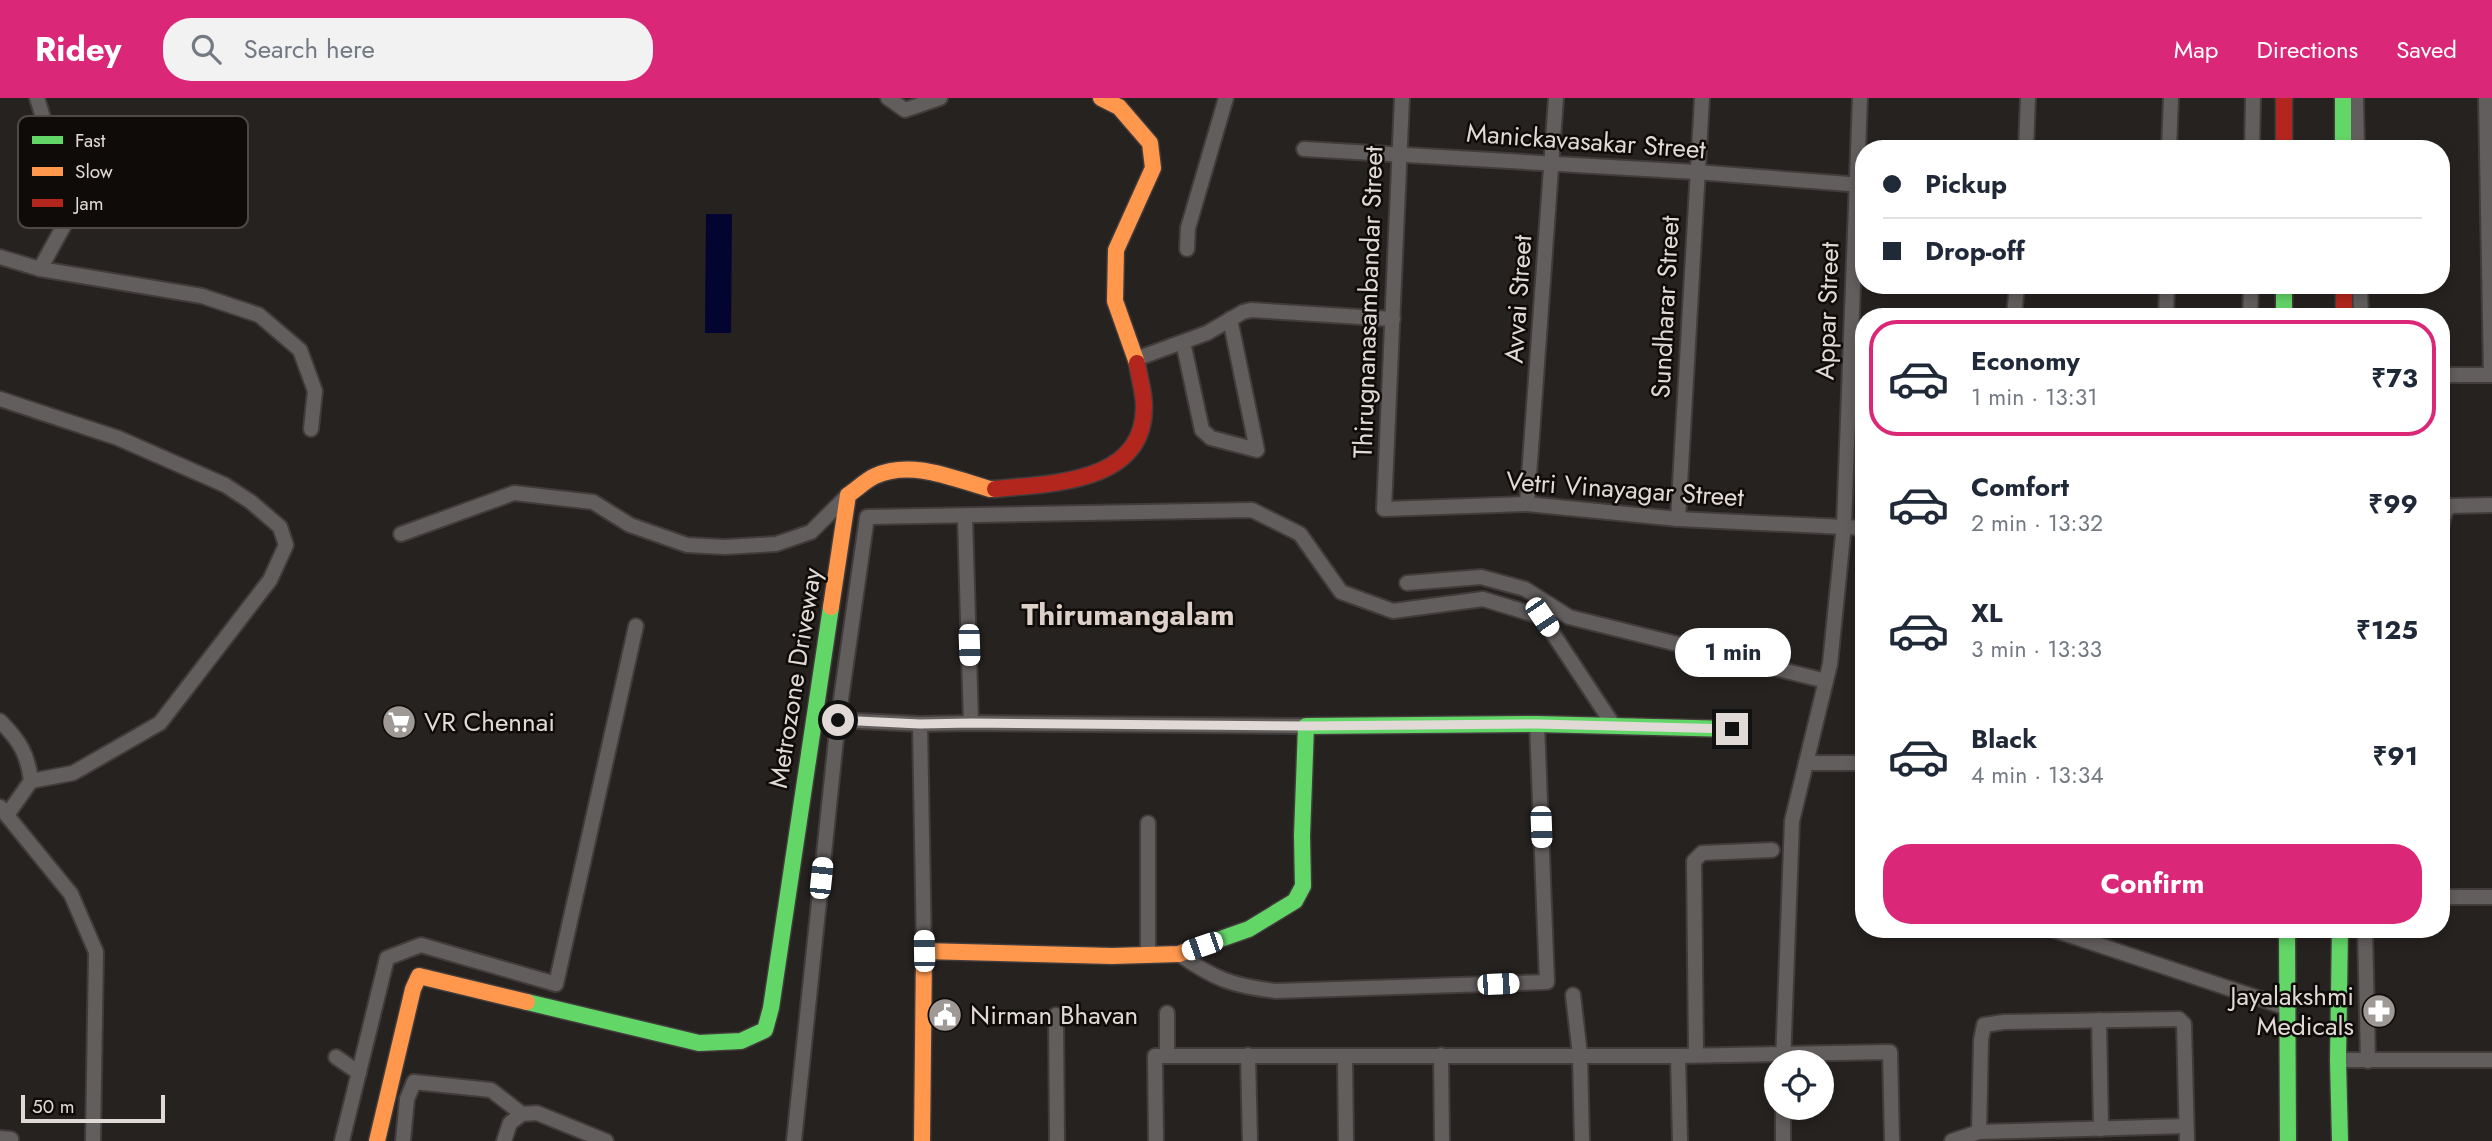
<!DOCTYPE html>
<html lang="en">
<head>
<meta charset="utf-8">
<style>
  :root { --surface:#fff; --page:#f2f2f3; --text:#1f2937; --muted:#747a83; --line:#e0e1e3; --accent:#db2777 }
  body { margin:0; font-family:Jost,sans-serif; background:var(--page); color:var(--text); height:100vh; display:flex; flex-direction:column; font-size:26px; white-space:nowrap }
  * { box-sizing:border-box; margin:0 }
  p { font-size:23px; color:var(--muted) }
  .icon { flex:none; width:38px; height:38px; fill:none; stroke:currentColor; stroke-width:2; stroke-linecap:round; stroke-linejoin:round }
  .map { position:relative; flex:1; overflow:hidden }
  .side { position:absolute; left:1855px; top:210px; width:595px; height:630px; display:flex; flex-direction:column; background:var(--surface); border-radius:28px; box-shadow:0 4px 10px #0003 }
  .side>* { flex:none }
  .guide { position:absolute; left:1855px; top:42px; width:595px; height:154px; border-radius:28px; box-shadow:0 4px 10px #0003; display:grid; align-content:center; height:154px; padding:0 28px; background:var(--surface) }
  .buttons { position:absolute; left:1764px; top:952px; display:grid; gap:14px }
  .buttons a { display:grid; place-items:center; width:70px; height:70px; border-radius:50%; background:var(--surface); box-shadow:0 4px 10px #0003; font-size:35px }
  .scale { position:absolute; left:21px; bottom:18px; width:144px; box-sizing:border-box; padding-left:7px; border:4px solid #e0d9d6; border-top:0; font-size:19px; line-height:24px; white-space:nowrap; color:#e0d9d6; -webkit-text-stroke:5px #0f0b09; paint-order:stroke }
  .end { position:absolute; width:32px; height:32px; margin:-16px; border:9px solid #e0d9d6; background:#111; box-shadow:0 0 0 4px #111 }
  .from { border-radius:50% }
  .bubble { position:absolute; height:49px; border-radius:24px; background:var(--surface); box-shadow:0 4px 10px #0003; font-size:23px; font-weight:700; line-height:49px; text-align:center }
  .car { position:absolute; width:21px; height:42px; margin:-21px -10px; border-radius:9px; box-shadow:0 0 5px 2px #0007; background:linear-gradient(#fff 24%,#345 0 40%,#fff 0 76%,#345 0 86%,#fff 0) }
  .guide b { display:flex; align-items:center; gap:24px; height:66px; font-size:26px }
  .guide b+b { border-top:2px solid var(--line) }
  .guide i { width:18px; height:18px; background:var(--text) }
  ul { padding:12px 0 0; list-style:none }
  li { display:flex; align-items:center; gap:21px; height:116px; margin:0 14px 10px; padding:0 14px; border:4px solid transparent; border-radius:28px }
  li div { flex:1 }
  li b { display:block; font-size:26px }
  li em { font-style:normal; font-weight:700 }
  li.current { border-color:var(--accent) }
  li>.icon { width:63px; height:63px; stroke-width:1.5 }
  .primary-button { display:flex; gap:14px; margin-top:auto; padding:14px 28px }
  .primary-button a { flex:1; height:80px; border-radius:28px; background:var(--accent); color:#fff; font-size:28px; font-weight:700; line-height:80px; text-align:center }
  header { display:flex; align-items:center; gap:42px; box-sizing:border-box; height:98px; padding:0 35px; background:var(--accent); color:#fff }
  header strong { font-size:33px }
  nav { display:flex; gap:38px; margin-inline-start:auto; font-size:24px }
  .search { width:490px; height:63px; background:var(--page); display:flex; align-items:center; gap:18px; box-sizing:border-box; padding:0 24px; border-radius:28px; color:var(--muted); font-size:26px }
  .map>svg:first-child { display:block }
  .water { fill:#03042f }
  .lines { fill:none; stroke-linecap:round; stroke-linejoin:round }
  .street-casing { stroke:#413c3b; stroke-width:18 }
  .fast-casing { stroke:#413c3b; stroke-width:19 }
  .slow-casing { stroke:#413c3b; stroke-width:19 }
  .jam-casing { stroke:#413c3b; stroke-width:19 }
  .street { stroke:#625e5d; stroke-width:14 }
  .fast { stroke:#63d668; stroke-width:16 }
  .slow { stroke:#ff974d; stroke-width:16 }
  .jam { stroke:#b3261e; stroke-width:16 }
  .route { stroke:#e0d9d6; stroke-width:9 }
  .labels { text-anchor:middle; stroke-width:5; stroke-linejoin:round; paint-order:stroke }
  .street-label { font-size:26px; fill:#e0d9d6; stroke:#0f0b09 }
  .poi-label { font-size:26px; fill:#e0d9d6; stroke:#0f0b09; text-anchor:start }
  .quarter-label { font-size:30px; font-weight:bold; fill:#dcd0c9; stroke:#0f0b09 }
  .key { fill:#0f0b09; stroke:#4e4946; stroke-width:2 }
  .key-label { font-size:19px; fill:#e0d9d6 }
</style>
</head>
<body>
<header>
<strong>Ridey</strong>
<div class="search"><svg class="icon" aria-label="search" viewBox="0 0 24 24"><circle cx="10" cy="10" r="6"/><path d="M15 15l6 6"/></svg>Search here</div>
<nav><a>Map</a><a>Directions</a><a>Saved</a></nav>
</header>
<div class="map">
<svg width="2492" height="1043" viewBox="0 0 2492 1043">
  <rect width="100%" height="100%" fill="#262220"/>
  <polygon class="water" points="706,116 732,116 731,235 705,235"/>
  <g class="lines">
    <g class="street-casing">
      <g id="street">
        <polyline points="888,0 905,12 940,0"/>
        <polyline points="1402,0 1384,411 1527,406 1678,421 1864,430"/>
        <polyline points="2356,0 2357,51"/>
        <polyline points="2486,0 2491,277"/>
        <polyline points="1304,51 1696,74 1862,87"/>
        <polyline points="2026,51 2028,0"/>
        <polyline points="2169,51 2171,0"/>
        <polyline points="2252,51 2253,0"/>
        <polyline points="1187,151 1188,130 1226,0"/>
        <polyline points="0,159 40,171 67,122 66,94 37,0"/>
        <polyline points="40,171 202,198 259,217 300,252 315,293 311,331"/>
        <polyline points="2360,187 2361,219"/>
        <polyline points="2014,219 2017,187"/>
        <polyline points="2166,219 2167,187"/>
        <polyline points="2250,219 2251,187"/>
        <polyline points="1183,244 1202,332 1211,340 1257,352 1230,221"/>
        <polyline points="1136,261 1207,235 1243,214 1251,212 1393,221"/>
        <polyline points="2441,277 2492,277"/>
        <polyline points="0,301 118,340 225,387 251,404 280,429 286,447 270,482 160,625 73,675 31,683 7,717"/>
        <polyline points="1527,406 1556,0"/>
        <polyline points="965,419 971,625"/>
        <polyline points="1678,421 1702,0"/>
        <polyline points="2441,429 2445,414 2450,408 2492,407"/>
        <polyline points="401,436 514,395 593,404 630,427 687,447 725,449 776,446 811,434 848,397"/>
        <polyline points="1407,485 1481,479 1525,491 1569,519 1826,583"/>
        <path d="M0 623C19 642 28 656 31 683"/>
        <polyline points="920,626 838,622 867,419 1252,412 1300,436 1341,494 1393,513 1483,501 1542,519 1614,628"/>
        <polyline points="1806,665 1864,665"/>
        <polyline points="0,709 71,796 96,854 93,1043"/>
        <polyline points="1148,725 1148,857"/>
        <polyline points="2441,799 2492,799"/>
        <polyline points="2051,831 2288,910"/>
        <polyline points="2365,831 2368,963"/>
        <polyline points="924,853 920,626 971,625 1306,628"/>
        <path d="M1179 856C1214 881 1233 888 1276 893L1547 884 1537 626"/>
        <polyline points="1573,897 1580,957 1582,1043"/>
        <polyline points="1167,915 1167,957"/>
        <polyline points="1056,917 1057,1043"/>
        <polyline points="2099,922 2101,1031"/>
        <polyline points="1248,957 1250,1043"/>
        <polyline points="1441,957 1442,1043"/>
        <polyline points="1696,957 1694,763 1702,755 1772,752"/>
        <polyline points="1345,958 1346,1043"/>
        <polyline points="1678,958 1680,1043"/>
        <polyline points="336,959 359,975"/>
        <polyline points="2338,962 2492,962"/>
        <polyline points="1783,964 1792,723 1830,566 1844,427 1860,0"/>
        <polyline points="1979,1034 2186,1028"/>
        <polyline points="0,1040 11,1041"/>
        <polyline points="342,1043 387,860 421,847 556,886 636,528"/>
        <polyline points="403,1043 407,1001 414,984 491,992 522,1016"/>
        <polyline points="504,1043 510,1025 522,1016 537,1015 606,1043"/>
        <polyline points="794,1043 838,622"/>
        <polyline points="1156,1043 1155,958 1678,958 1890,954 1892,1043"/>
        <polyline points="1783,1043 1783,1010"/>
        <polyline points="1952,1043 1979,1034 1981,942 1984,927 2004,924 2179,921 2184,926 2187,1043"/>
      </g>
    </g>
    <g class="fast-casing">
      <g id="fast">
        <polyline points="2343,0 2343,51"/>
        <polyline points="2284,187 2284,219"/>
        <polyline points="2287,831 2288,1043"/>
        <polyline points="2340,831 2338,962 2340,1043"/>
        <polyline points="1192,851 1249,831 1295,803 1303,788 1302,738 1306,628 1537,626 1732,631"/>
        <polyline points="527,904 699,945 741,943 765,932 771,910 831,509"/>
      </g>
    </g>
    <g class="slow-casing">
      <g id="slow">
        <polyline points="1101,0 1119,9 1150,45 1153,70 1116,152 1115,203 1137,265"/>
        <path d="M831 509 848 397C857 391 866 382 875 378 912 361 954 381 990 391H995"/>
        <polyline points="377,1043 413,891 419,878 527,904"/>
        <polyline points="922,1043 924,853 1112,858 1179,856 1192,851"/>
      </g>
    </g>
    <g class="jam-casing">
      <g id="jam">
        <polyline points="2284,0 2284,51"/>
        <polyline points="2344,187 2344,219"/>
        <path d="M995 391C1051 385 1145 386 1144 308 1144 294 1139 279 1137 265"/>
      </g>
    </g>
    <use href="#street" class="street"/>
    <use href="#fast" class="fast"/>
    <use href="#slow" class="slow"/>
    <use href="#jam" class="jam"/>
  </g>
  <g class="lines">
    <polyline class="route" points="838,622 920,626 971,625 1306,628 1537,626 1732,631"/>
  </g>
  <defs>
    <g id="supermarket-disc" transform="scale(1.75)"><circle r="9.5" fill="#9f9996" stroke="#0f0b09"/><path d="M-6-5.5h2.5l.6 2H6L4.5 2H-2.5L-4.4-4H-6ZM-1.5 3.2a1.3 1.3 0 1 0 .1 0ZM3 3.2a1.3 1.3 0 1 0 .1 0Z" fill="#fff"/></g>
    <g id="pharmacy-disc" transform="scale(1.75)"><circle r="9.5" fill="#9f9996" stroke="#0f0b09"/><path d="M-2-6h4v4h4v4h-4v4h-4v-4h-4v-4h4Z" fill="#fff"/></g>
    <g id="civic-disc" transform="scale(1.75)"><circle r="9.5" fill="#9f9996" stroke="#0f0b09"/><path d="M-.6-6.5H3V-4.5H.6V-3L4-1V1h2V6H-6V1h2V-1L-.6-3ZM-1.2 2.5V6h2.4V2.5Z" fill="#fff"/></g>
  </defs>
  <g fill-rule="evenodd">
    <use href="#supermarket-disc" x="399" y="624"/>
    <use href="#pharmacy-disc" x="2379" y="913"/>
    <use href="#civic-disc" x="945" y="917"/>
  </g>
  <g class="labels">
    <g class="street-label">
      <text transform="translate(1586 43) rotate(4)" y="9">Manickavasakar Street</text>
      <text transform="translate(1518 201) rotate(-86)" y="9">Avvai Street</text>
      <text transform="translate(1368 204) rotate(-88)" y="9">Thirugnanasambandar Street</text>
      <text transform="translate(1665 209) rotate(-87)" y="9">Sundharar Street</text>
      <text transform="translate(1827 213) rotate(-88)" y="9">Appar Street</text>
      <text transform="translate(1625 391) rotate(4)" y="9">Vetri Vinayagar Street</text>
      <text transform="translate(795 580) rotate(-81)" y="9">Metrozone Driveway</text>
    </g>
    <g class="poi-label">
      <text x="424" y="633">VR Chennai</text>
      <text x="2354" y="907" text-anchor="end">Jayalakshmi<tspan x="2354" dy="30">Medicals</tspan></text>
      <text x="970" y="926">Nirman Bhavan</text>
    </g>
    <g class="quarter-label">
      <text x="1128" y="527">Thirumangalam</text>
    </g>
  </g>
  <rect x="18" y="18" width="230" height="112" rx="10" class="key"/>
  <rect x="32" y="38" width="31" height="8" fill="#63d668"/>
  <rect x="32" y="69" width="31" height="9" fill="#ff974d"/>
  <rect x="32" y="101" width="31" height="8" fill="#b3261e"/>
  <g class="key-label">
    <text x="75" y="49">Fast</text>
    <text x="75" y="80">Slow</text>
    <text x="75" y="112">Jam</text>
  </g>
</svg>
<div class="buttons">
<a><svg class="icon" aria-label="locate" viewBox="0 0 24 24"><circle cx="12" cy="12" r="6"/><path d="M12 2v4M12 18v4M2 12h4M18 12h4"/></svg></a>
</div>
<div class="scale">50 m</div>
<i class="end from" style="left:838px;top:622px"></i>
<i class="end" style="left:1732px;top:631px"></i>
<div class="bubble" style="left:1675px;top:530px;width:116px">1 min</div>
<i class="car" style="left:1542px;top:519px;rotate:146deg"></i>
<i class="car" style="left:969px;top:547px;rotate:178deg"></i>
<i class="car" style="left:1541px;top:729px;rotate:178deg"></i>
<i class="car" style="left:821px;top:780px;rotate:6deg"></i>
<i class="car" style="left:1202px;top:848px;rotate:251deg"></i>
<i class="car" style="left:924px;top:853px;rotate:359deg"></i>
<i class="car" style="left:1498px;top:886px;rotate:88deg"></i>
<div class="guide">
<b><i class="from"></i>Pickup</b>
<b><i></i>Drop-off</b>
</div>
<section class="side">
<ul>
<li class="current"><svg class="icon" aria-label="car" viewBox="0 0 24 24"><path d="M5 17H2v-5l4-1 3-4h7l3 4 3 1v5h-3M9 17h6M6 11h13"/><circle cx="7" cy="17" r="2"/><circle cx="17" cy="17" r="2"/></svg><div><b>Economy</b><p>1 min · 13:31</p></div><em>₹73</em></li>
<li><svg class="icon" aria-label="car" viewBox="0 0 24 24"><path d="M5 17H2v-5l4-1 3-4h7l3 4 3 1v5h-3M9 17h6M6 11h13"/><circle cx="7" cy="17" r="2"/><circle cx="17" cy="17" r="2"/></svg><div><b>Comfort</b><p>2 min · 13:32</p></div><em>₹99</em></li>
<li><svg class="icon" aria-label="car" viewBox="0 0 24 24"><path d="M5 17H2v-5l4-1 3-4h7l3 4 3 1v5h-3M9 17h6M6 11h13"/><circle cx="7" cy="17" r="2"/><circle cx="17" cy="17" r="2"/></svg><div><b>XL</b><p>3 min · 13:33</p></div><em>₹125</em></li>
<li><svg class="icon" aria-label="car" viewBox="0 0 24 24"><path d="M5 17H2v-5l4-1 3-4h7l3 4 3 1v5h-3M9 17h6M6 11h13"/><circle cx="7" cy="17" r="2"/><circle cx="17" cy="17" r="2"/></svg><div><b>Black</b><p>4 min · 13:34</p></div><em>₹91</em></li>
</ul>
<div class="primary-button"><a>Confirm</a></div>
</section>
</div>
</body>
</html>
